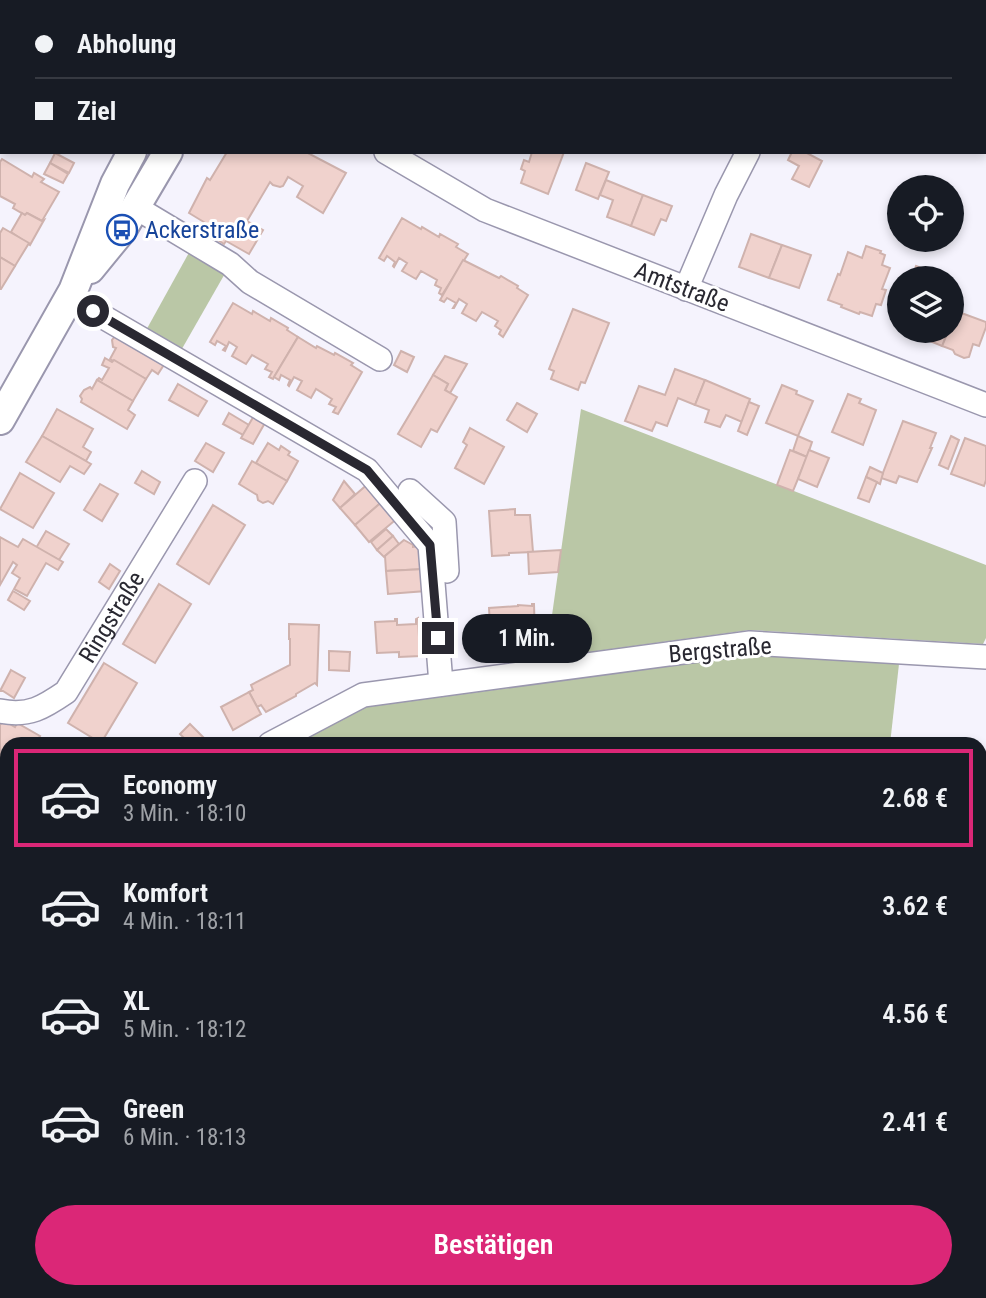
<!DOCTYPE html>
<html lang="de">
<head>
<meta charset="utf-8">
<style>
  :root { --surface:#171b24; --page:#20242c; --text:#f1f3f6; --muted:#9ea1a6; --line:#363941; --accent:#db2777 }
  body { margin:0; font-family:"Roboto Condensed",sans-serif; background:var(--page); color:var(--text); height:100vh; display:flex; flex-direction:column; font-size:26px; white-space:nowrap }
  * { box-sizing:border-box; margin:0 }
  p { font-size:23px; color:var(--muted) }
  .icon { flex:none; width:38px; height:38px; fill:none; stroke:currentColor; stroke-width:2; stroke-linecap:round; stroke-linejoin:round }
  .map { position:relative; flex:1; overflow:hidden }
  .panel { position:absolute; left:0px; top:737px; width:987px; height:562px; display:flex; flex-direction:column; background:var(--surface); border-radius:21px 21px 0 0; box-shadow:0 4px 10px #0003 }
  .panel>* { flex:none }
  .hud { position:absolute; left:0px; top:0px; width:987px; height:154px; box-shadow:0 4px 10px #0003; display:grid; align-content:center; height:154px; padding:0 35px; background:var(--surface) }
  .controls { position:absolute; left:887px; top:175px; display:grid; gap:14px }
  .controls a { display:grid; place-items:center; width:77px; height:77px; border-radius:50%; background:var(--surface); box-shadow:0 4px 10px #0003; font-size:35px }
  .end { position:absolute; width:32px; height:32px; margin:-16px; border:9px solid #292831; background:#fff; box-shadow:0 0 0 4px #fff }
  .from { border-radius:50% }
  .bubble { position:absolute; height:49px; border-radius:24px; background:var(--surface); box-shadow:0 4px 10px #0003; font-size:23px; font-weight:600; line-height:49px; text-align:center }
  .hud b { display:flex; align-items:center; gap:24px; height:66px; font-size:26px }
  .hud b+b { border-top:2px solid var(--line) }
  .hud i { width:18px; height:18px; background:var(--text) }
  ul { padding:12px 0 0; list-style:none }
  li { display:flex; align-items:center; gap:21px; height:98px; margin:0 14px 10px; padding:0 21px; border:4px solid transparent; border-radius:0px }
  li div { flex:1 }
  li b { display:block; font-size:26px }
  li em { font-style:normal; font-weight:600 }
  li.selected { border-color:var(--accent) }
  li>.icon { width:63px; height:63px; stroke-width:1.5 }
  .primary-button { display:flex; gap:14px; margin-top:auto; padding:14px 35px }
  .primary-button a { flex:1; height:80px; border-radius:42px; background:var(--accent); color:#fff; font-size:28px; font-weight:600; line-height:80px; text-align:center }
  .map>svg:first-child { display:block }
  .green { fill:#bac7a6 }
  .building { fill:#f0d2cd; stroke:#cfb2ad; stroke-width:2 }
  .lines { fill:none; stroke-linecap:round; stroke-linejoin:round }
  .minor-casing { stroke:#9a97ae; stroke-width:26 }
  .major-casing { stroke:#9a97ae; stroke-width:32 }
  .path { stroke:#b1afb9; stroke-width:4.5; stroke-dasharray:2 5; stroke-linecap:butt }
  .minor { stroke:#fff; stroke-width:23 }
  .major { stroke:#fff; stroke-width:28 }
  .route { stroke:#292831; stroke-width:9 }
  .labels { text-anchor:middle; stroke-width:6; stroke-linejoin:round; paint-order:stroke }
  .transit-label { font-size:24px; fill:#164399; stroke:#fff; text-anchor:start }
  .street-label { font-size:24px; fill:#292831; stroke:#fff }
</style>
</head>
<body>
<div class="map">
<svg width="986" height="1298" viewBox="0 0 986 1298">
  <rect width="100%" height="100%" fill="#f5f3fd"/>
  <g class="green">
    <polygon points="191,249 227,270 179,354 144,334"/>
    <polygon points="581,409 986,565 986,638 983,644 750,630 546,658"/>
    <polygon points="751,655 899,664 890,744 296,744 367,707"/>
    <polygon points="7,987 7,1292 548,1292 546,1298 0,1298 0,988"/>
  </g>
  <g class="building">
    <polygon points="430,0 503,0 509,2 435,2"/>
    <polygon points="227,152 306,152 346,173 323,213 297,197 303,186 288,177 283,186 280,187 273,185 270,182 247,221 263,230 249,254 226,241 224,244 213,237 217,230 189,213 207,178 210,180"/>
    <polygon points="532,152 564,152 548,194 521,183 525,171 521,169 524,160 529,162"/>
    <polygon points="792,152 805,152 822,161 809,187 792,179 799,166 788,160"/>
    <polygon points="55,153 74,163 69,173 50,163"/>
    <polygon points="2,159 32,177 34,173 44,179 41,182 59,192 42,221 27,213 25,215 13,208 15,204 0,196 0,162"/>
    <polygon points="50,163 68,174 63,183 44,174"/>
    <polygon points="586,163 609,172 598,199 576,190"/>
    <polygon points="606,180 643,195 631,226 607,217 613,200 600,195"/>
    <polygon points="643,195 672,206 666,221 661,219 654,235 631,226"/>
    <polygon points="22,213 25,215 27,213 42,221 44,220 30,245 11,232"/>
    <polygon points="402,218 421,229 422,227 439,237 440,234 458,244 456,247 468,254 442,295 439,293 441,288 435,285 437,280 421,271 416,279 402,271 407,263 399,258 394,267 393,266 395,262 387,256 384,261 379,258"/>
    <polygon points="3,228 29,243 15,266 0,257 0,233"/>
    <polygon points="751,234 782,245 769,278 739,267"/>
    <polygon points="782,245 811,255 799,288 769,278"/>
    <polygon points="866,246 881,251 880,253 885,255 882,265 890,268 882,289 886,290 881,305 876,304 872,316 860,312 859,314 841,307 842,305 828,300 838,274 840,275 848,252 862,258"/>
    <polygon points="0,257 15,266 1,289 0,289"/>
    <polygon points="463,260 499,278 501,276 518,286 517,288 528,295 503,337 499,334 501,330 495,326 498,321 482,312 476,321 462,313 467,304 459,299 454,308 453,308 456,303 447,298 444,302 440,300"/>
    <polygon points="916,266 937,274 936,278 912,278"/>
    <polygon points="233,303 252,314 253,311 270,321 271,318 288,328 287,330 298,337 273,379 269,377 272,372 265,369 268,364 252,355 246,364 232,356 237,347 229,342 225,351 223,350 226,346 217,341 215,345 210,342"/>
    <polygon points="573,309 609,323 585,383 581,382 578,390 551,379 554,371 549,369"/>
    <polygon points="956,311 986,322 986,327 979,346 973,344 969,357 964,358 955,354 953,350 942,346 948,331 952,331 952,321"/>
    <polygon points="917,331 948,331 942,346 915,335"/>
    <polygon points="116,335 167,360 158,374 152,370 146,379 110,359 116,348 113,347 112,340"/>
    <polygon points="298,337 316,348 317,346 334,355 335,353 353,363 351,365 362,372 338,414 333,412 336,407 329,404 332,399 316,389 311,398 297,390 302,381 294,377 289,386 288,385 290,380 281,375 279,380 274,377"/>
    <polygon points="401,351 414,357 407,372 394,365"/>
    <polygon points="445,356 467,364 450,393 445,390 448,384 433,375"/>
    <polygon points="105,358 112,362 114,360 146,379 133,401 97,380 99,378 102,380 109,368 102,365"/>
    <polygon points="675,369 705,380 695,405 678,398 667,426 656,422 652,431 625,421 639,386 665,395"/>
    <polygon points="433,375 448,384 445,390 457,397 437,432 431,429 421,447 398,434"/>
    <polygon points="97,380 133,401 128,410 135,415 127,429 81,402 82,399 80,396 84,390 90,387 92,389"/>
    <polygon points="705,380 750,399 742,422 726,415 720,427 705,422 709,410 695,405"/>
    <polygon points="178,384 207,401 198,416 169,400"/>
    <polygon points="782,385 797,391 796,394 813,401 798,436 766,423"/>
    <polygon points="848,394 861,399 859,403 876,410 863,445 832,432"/>
    <polygon points="749,402 759,406 747,435 738,431"/>
    <polygon points="517,403 537,414 527,432 507,420"/>
    <polygon points="57,409 93,429 83,447 91,452 86,461 42,436"/>
    <polygon points="229,413 249,425 243,435 223,424"/>
    <polygon points="255,414 266,421 253,444 241,438"/>
    <polygon points="903,421 936,433 930,448 932,448 917,482 899,476 896,483 881,478"/>
    <polygon points="470,428 504,447 484,484 455,468 467,445 463,442"/>
    <polygon points="42,436 91,464 84,474 70,466 60,482 26,462"/>
    <polygon points="798,436 812,442 807,457 793,451"/>
    <polygon points="951,436 959,440 948,469 939,465"/>
    <polygon points="965,438 986,446 986,480 984,486 951,474"/>
    <polygon points="206,443 224,453 213,472 195,461"/>
    <polygon points="268,443 279,450 281,446 290,452 288,455 298,461 287,481 256,463"/>
    <polygon points="790,450 807,457 793,491 777,485"/>
    <polygon points="809,450 829,458 817,487 798,479"/>
    <polygon points="252,461 287,481 273,504 268,501 263,503 258,500 257,495 239,484"/>
    <polygon points="870,467 883,473 880,484 866,477"/>
    <polygon points="142,471 160,482 154,494 135,483"/>
    <polygon points="20,473 54,493 33,528 0,509"/>
    <polygon points="866,477 877,482 869,502 858,498"/>
    <polygon points="344,481 355,494 340,508 333,500"/>
    <polygon points="369,483 384,500 355,525 340,508"/>
    <polygon points="100,484 118,494 102,521 84,510"/>
    <polygon points="384,500 399,517 369,542 355,525"/>
    <polygon points="213,505 245,525 209,584 177,564"/>
    <polygon points="515,509 515,515 530,515 533,552 509,553 509,555 492,556 489,511"/>
    <polygon points="386,529 393,536 377,550 371,542"/>
    <polygon points="46,531 69,544 59,560 36,548"/>
    <polygon points="393,536 399,544 384,557 377,550"/>
    <polygon points="0,537 18,547 23,539 63,562 58,570 46,563 27,596 14,589 20,578 12,573 17,565 13,562 0,585"/>
    <polygon points="404,540 413,545 413,547 423,546 425,569 386,571 385,556"/>
    <polygon points="561,550 558,572 529,574 528,552"/>
    <polygon points="110,564 120,571 109,589 99,582"/>
    <polygon points="425,569 426,591 388,594 386,571"/>
    <polygon points="159,584 191,604 155,663 123,644"/>
    <polygon points="13,591 30,601 24,610 8,600"/>
    <polygon points="532,604 534,604 535,641 491,643 489,608 518,606 518,605 532,606"/>
    <polygon points="418,618 420,656 399,657 399,652 377,653 375,622 395,621 395,619 397,619 397,625 416,624 416,619"/>
    <polygon points="289,624 319,625 317,685 315,683 296,694 296,696 266,712 261,705 257,707 249,692 253,690 251,685 290,665 290,639 289,639"/>
    <polygon points="329,651 350,652 349,671 329,670"/>
    <polygon points="104,663 137,683 101,743 68,723"/>
    <polygon points="11,670 25,678 14,698 3,691 0,691"/>
    <polygon points="249,692 261,714 233,730 221,707"/>
    <polygon points="3,720 15,727 17,723 40,736 38,739 45,744 7,744 7,782 0,778 0,725"/>
    <polygon points="190,724 210,744 176,744 183,737 180,734"/>
    <polygon points="984,848 986,849 986,906 980,903 980,858"/>
    <polygon points="980,903 986,906 986,962 980,960"/>
    <polygon points="0,915 7,918 7,945 0,958"/>
    <polygon points="980,960 986,962 986,975 980,989"/>
    <polygon points="877,1292 910,1292 908,1298 875,1298"/>
  </g>
  <g class="lines">
    <g class="minor-casing">
      <g id="minor">
        <polyline points="838,2 840,0"/>
        <polyline points="386,152 485,210 986,405"/>
        <polyline points="135,207 230,264 250,282 380,359"/>
        <polyline points="686,289 726,195 748,152"/>
        <polyline points="69,297 367,470 430,545 441,684"/>
        <polyline points="410,491 444,522 447,571"/>
        <path id="s1" d="M0 711C29 717 44 707 66 692L195 481"/>
        <polyline points="270,744 363,695 750,643 986,657"/>
        <polyline points="980,1114 986,1100"/>
        <polyline points="980,1177 986,1178"/>
        <polyline points="947,1292 949,1298"/>
      </g>
    </g>
    <g class="major-casing">
      <g id="major">
        <polyline points="216,2 217,0"/>
        <polyline points="254,2 255,0"/>
        <polyline points="90,269 122,230 168,152"/>
        <polyline points="0,420 73,291 115,184 132,152"/>
      </g>
    </g>
    <g class="path">
      <polyline points="103,0 106,2"/>
      <polyline points="126,2 127,0"/>
      <polyline points="0,1011 7,1010"/>
      <polyline points="383,1292 384,1298"/>
      <polyline points="354,1298 356,1292"/>
      <polyline points="538,1298 539,1292"/>
    </g>
    <use href="#minor" class="minor"/>
    <use href="#major" class="major"/>
  </g>
  <g class="lines">
    <polyline class="route" points="93,311 367,470 430,545 438,638"/>
  </g>
  <defs>
    <g id="bus-ring" transform="scale(1.575)"><circle r="9.5" fill="#fff" stroke="#1a4fb4" stroke-width="1.5"/><path d="M-5-6H5V4H4V6H2V4H-2V6H-4V4H-5ZM-3.5-4V0h7V-4ZM-3.5 1.2v1.5H-2V1.2ZM2 1.2v1.5H3.5V1.2Z" fill="#1a4fb4"/></g>
  </defs>
  <g fill-rule="evenodd">
    <use href="#bus-ring" x="122" y="230"/>
  </g>
  <g class="labels">
    <g class="transit-label">
      <text x="145" y="238">Ackerstraße</text>
    </g>
    <g class="street-label">
      <text transform="translate(682 287) rotate(21)" y="8">Amtstraße</text>
      <text dy="8" stroke="none"><textPath href="#s1" startOffset="159">Ringstraße</textPath></text>
      <text transform="translate(720 650) rotate(-5)" y="8">Bergstraße</text>
    </g>
  </g>
</svg>
<div class="controls">
<a><svg class="icon" aria-label="locate" viewBox="0 0 24 24"><circle cx="12" cy="12" r="6"/><path d="M12 2v4M12 18v4M2 12h4M18 12h4"/></svg></a>
<a><svg class="icon" aria-label="layers" viewBox="0 0 24 24"><path d="M12 4l9 5-9 5-9-5zM3 14l9 5 9-5"/></svg></a>
</div>
<i class="end from" style="left:93px;top:311px"></i>
<i class="end" style="left:438px;top:638px"></i>
<div class="bubble" style="left:462px;top:614px;width:130px">1 Min.</div>
<div class="hud">
<b><i class="from"></i>Abholung</b>
<b><i></i>Ziel</b>
</div>
<section class="panel">
<ul>
<li class="selected"><svg class="icon" aria-label="car" viewBox="0 0 24 24"><path d="M5 17H2v-5l4-1 3-4h7l3 4 3 1v5h-3M9 17h6M6 11h13"/><circle cx="7" cy="17" r="2"/><circle cx="17" cy="17" r="2"/></svg><div><b>Economy</b><p>3 Min. · 18:10</p></div><em>2.68 €</em></li>
<li><svg class="icon" aria-label="car" viewBox="0 0 24 24"><path d="M5 17H2v-5l4-1 3-4h7l3 4 3 1v5h-3M9 17h6M6 11h13"/><circle cx="7" cy="17" r="2"/><circle cx="17" cy="17" r="2"/></svg><div><b>Komfort</b><p>4 Min. · 18:11</p></div><em>3.62 €</em></li>
<li><svg class="icon" aria-label="car" viewBox="0 0 24 24"><path d="M5 17H2v-5l4-1 3-4h7l3 4 3 1v5h-3M9 17h6M6 11h13"/><circle cx="7" cy="17" r="2"/><circle cx="17" cy="17" r="2"/></svg><div><b>XL</b><p>5 Min. · 18:12</p></div><em>4.56 €</em></li>
<li><svg class="icon" aria-label="car" viewBox="0 0 24 24"><path d="M5 17H2v-5l4-1 3-4h7l3 4 3 1v5h-3M9 17h6M6 11h13"/><circle cx="7" cy="17" r="2"/><circle cx="17" cy="17" r="2"/></svg><div><b>Green</b><p>6 Min. · 18:13</p></div><em>2.41 €</em></li>
</ul>
<div class="primary-button"><a>Bestätigen</a></div>
</section>
</div>
</body>
</html>
